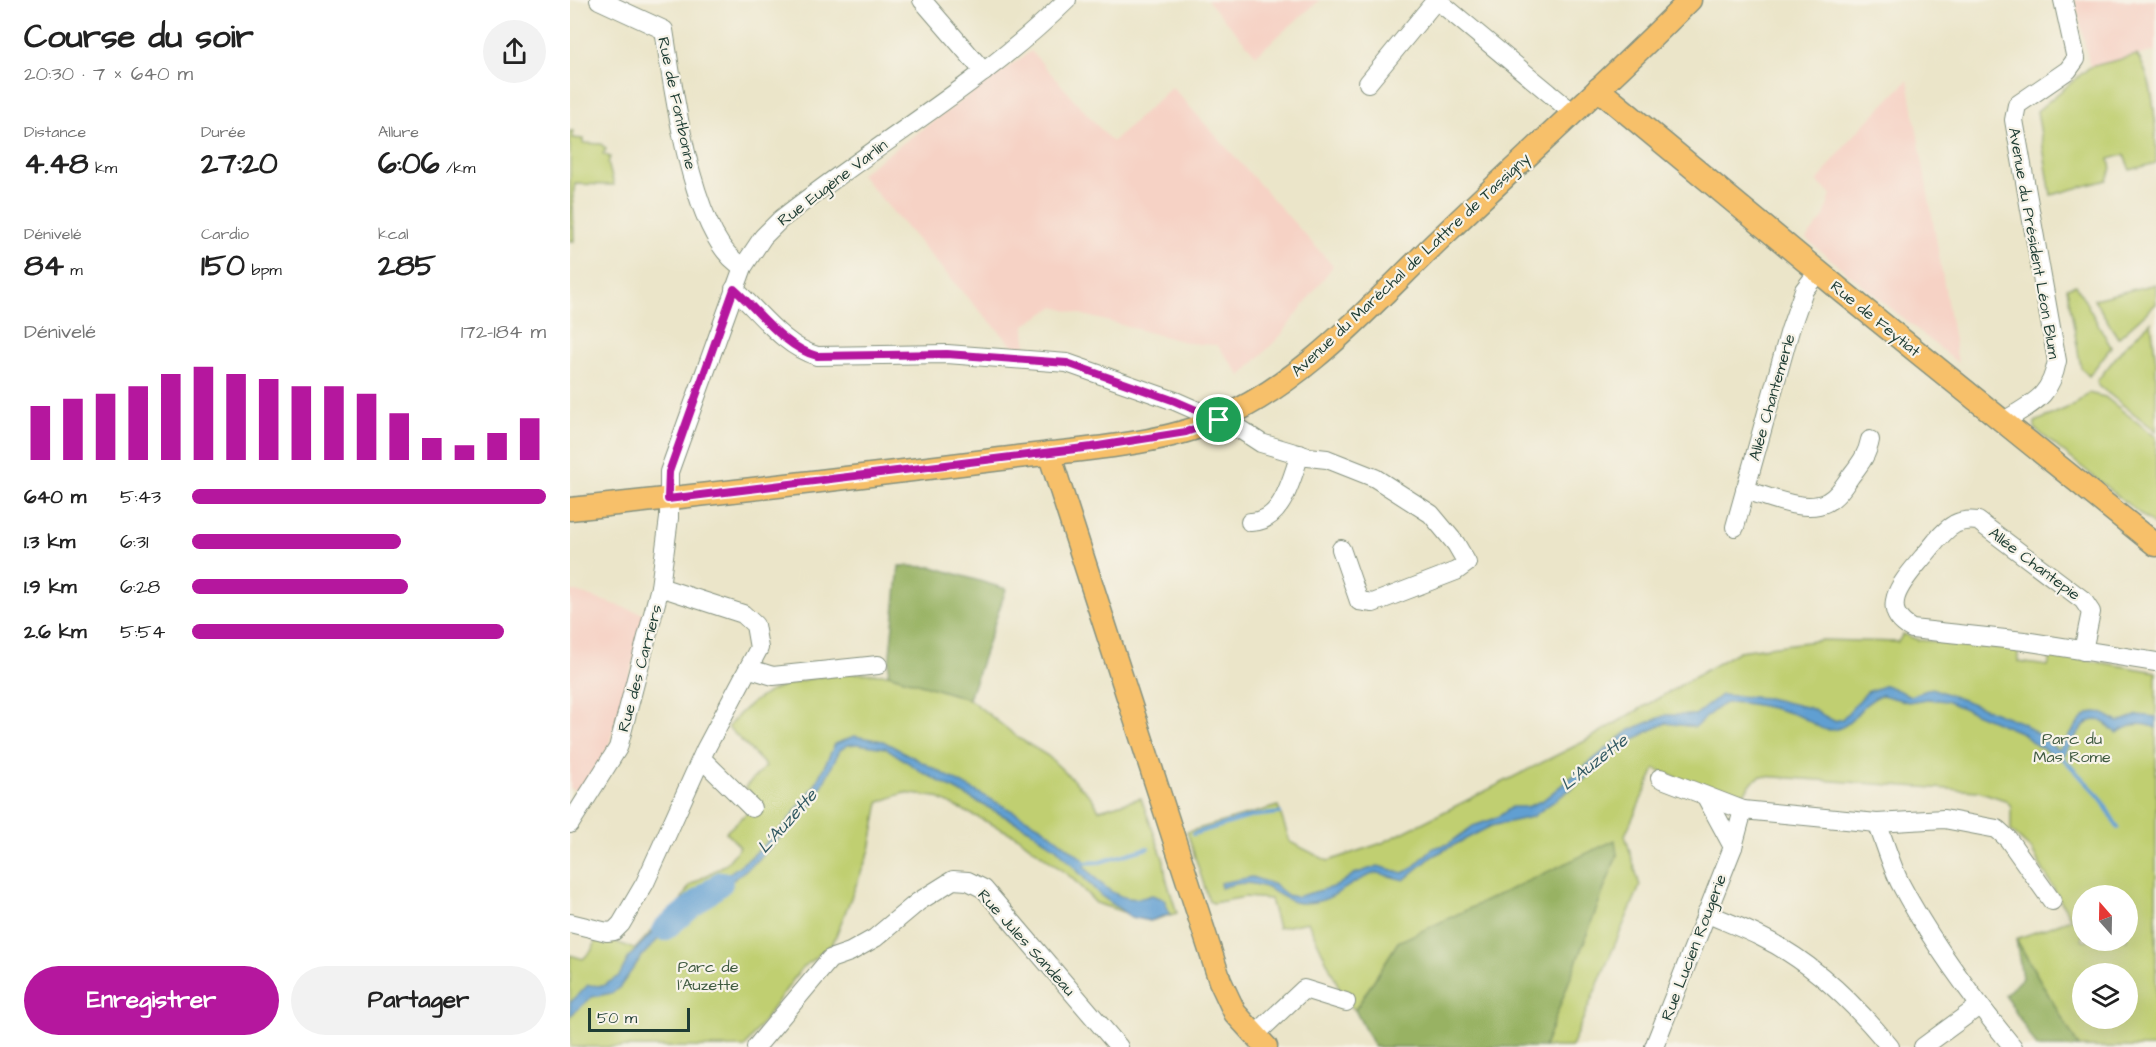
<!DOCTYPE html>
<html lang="fr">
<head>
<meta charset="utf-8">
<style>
	body { margin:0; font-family:"Architects Daughter",sans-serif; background:#f2f2f2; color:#222; height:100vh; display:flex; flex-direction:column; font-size:22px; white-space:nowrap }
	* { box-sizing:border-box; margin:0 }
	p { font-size:20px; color:#767676 }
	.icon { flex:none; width:33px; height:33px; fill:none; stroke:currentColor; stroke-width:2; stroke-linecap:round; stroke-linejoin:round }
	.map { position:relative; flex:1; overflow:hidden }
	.panel { display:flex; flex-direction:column; background:#fff; width:570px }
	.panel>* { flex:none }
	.needle { width:39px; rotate:340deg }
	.buttons { position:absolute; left:1502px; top:885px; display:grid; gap:12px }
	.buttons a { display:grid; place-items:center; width:66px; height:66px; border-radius:50%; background:#fff; box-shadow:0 6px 24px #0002; font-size:30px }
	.scale { position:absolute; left:18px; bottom:15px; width:102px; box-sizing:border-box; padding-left:6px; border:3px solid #1f3d34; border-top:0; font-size:16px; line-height:21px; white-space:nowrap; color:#1f3d34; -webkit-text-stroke:4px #f7f3e8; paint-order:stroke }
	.pin { position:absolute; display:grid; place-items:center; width:51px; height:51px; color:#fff; margin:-26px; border:3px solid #fff; border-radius:50%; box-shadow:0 2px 6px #0007 }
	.round { display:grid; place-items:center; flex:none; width:63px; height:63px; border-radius:32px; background:#f2f2f2 }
	.summary { display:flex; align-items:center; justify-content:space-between; height:102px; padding:0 24px }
	h1 { font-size:33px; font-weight:700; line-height:45px }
	.metrics { display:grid; grid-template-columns:repeat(3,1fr); gap:9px; height:102px; padding:6px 24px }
	.metrics div { display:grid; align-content:center }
	.metrics b { font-size:30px; font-weight:700 }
	.metrics small { font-size:16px; font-weight:400 }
	.metrics p { font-size:16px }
	.chart { height:168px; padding:12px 24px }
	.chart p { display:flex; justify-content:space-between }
	.chart svg { width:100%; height:108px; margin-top:6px; stroke:#b5179e; stroke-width:6 }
	.cta { display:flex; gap:12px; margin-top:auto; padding:12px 24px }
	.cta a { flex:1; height:69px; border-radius:36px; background:#b5179e; color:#fff; font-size:24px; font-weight:700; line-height:69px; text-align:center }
	.cta a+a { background:#f2f2f2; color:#222 }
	ul { padding:0 24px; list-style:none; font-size:20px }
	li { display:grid; grid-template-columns:96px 72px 1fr; align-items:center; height:45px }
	li i { height:15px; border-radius:8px; background:#b5179e }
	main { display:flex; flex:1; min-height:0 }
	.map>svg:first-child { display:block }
	.built { fill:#f6d2c5 }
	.green { fill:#c0cf71; stroke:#708652; stroke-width:1.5; fill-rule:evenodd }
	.forest { fill:#98b263; stroke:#5c784c; stroke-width:1.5 }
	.water { fill:#619fd2; stroke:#406e83; stroke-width:1.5 }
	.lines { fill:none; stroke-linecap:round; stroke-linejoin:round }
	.stream { stroke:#619fd2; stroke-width:4 }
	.river { stroke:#619fd2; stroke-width:24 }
	.minor-casing { stroke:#85917e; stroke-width:20 }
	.major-casing { stroke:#85917e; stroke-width:25 }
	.minor { stroke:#fff; stroke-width:18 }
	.major { stroke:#f7c06b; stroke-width:22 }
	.route-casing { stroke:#fff; stroke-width:12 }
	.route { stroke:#b5179e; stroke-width:8 }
	.labels { text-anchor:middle; stroke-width:4.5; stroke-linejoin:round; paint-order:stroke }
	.street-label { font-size:16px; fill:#1f3d34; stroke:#f7f3e8 }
	.park-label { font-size:16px; fill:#3f5a40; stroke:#f7f3e8 }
	.water-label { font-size:18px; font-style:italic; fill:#335a63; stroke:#f7f3e8 }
</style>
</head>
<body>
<main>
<section class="panel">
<div class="summary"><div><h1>Course du soir</h1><p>20:30 · 7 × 640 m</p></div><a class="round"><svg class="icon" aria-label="share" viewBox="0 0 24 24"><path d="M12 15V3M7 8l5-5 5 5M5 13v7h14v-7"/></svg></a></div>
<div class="metrics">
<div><p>Distance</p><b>4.48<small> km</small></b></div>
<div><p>Durée</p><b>27:20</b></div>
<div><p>Allure</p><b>6:06<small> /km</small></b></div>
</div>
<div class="metrics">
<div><p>Dénivelé</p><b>84<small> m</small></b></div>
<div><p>Cardio</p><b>150<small> bpm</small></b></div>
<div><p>kcal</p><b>285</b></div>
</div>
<div class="chart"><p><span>Dénivelé</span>172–184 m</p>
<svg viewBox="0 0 160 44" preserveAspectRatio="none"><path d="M5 44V22M15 44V19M25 44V17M35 44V14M45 44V9M55 44V6M65 44V9M75 44V11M85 44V14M95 44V14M105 44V17M115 44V25M125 44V35M135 44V38M145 44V33M155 44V27"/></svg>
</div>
<ul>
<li><b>640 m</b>5:43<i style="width:100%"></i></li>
<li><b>1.3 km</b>6:31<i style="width:59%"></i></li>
<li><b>1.9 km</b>6:28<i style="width:61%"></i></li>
<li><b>2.6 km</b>5:54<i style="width:88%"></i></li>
</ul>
<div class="cta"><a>Enregistrer</a><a>Partager</a></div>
</section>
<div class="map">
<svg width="1586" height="1047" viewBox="0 0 1586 1047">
	<rect width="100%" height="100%" fill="#f7f3e8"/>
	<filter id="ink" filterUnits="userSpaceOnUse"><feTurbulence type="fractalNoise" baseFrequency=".0167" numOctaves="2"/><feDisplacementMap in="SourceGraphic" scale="12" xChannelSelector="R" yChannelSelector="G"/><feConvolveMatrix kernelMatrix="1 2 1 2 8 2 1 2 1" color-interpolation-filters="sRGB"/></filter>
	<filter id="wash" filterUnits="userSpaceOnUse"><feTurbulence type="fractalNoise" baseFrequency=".008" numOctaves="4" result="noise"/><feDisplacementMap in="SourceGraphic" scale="24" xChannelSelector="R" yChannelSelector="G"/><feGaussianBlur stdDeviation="1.35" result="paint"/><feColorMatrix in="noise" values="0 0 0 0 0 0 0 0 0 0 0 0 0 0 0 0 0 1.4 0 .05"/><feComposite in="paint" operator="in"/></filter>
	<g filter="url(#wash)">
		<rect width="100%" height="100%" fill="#ebe5c9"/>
		<g class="built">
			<polygon points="637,0 750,0 686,55"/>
			<polygon points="1505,0 1586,0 1586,51 1520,67"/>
			<polygon points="461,51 542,142 602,87 763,266 711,335 671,376 647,345 619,343 484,307 455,325 456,349 445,348 394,294 290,174"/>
			<polygon points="1338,80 1388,363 1236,239 1254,217 1261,194 1247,182 1280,139"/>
			<polygon points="0,590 77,615 39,745 11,793 0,788"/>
		</g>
		<g class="green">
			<path d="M 1567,55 C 1586,83 1586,129 1586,163 L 1560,170 L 1554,155 L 1539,159 L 1541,169 L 1537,180 L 1481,195 L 1467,111 L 1520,67 Z"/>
			<polygon points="0,131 3,131 3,138 13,139 13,143 31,144 36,149 33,154 40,157 38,163 44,185 5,184 3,198 4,241 0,241"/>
			<polygon points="1586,284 1586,304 1548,338 1524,299"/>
			<polygon points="1506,285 1541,347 1519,376 1511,368 1497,288"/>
			<polygon points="1581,322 1586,362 1586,431 1529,386 1527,381 1554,347"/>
			<polygon points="1518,393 1535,397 1586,437 1586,527 1465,429 1465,422 1504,405"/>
			<path d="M 1333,634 L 1348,640 L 1448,649 L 1448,662 L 1478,666 L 1481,654 L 1586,672 L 1586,1047 L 1509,1047 L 1446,939 L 1512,915 L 1512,940 L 1557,940 L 1557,896 L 1512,896 L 1512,913 L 1500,917 L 1461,849 L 1441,831 L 1441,806 L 1435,800 L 1408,791 L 1191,776 L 1183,781 L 1172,796 L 1113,780 L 1085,769 L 1055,835 L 1070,886 L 1001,1047 L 974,1047 L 1047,855 L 828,942 L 785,1010 L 776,1002 L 738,922 L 708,928 L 700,899 L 675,897 L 643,903 L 639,901 L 617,832 L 708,806 L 720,842 L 758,861 L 812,843 L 1015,741 L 1169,651 L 1252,640 L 1328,642 ZM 1512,974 L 1557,974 L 1557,1018 L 1512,1018 Z"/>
			<path d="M 280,673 L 318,674 L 399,699 L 450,739 L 478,756 L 522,798 L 529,810 L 571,798 L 594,861 L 596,878 L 607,913 L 580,921 L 526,903 L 502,878 L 448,837 L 366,797 L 334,793 L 309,802 L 300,850 L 263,943 L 230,970 L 175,1047 L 0,1047 L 0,955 L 13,959 L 23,949 L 27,935 L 65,949 L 88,924 L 104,912 L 120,885 L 156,864 L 170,847 L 156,832 L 189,802 L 175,787 L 196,766 L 158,727 C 192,684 228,679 280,673 Z"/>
		</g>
		<g class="forest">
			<polygon points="329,566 363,567 436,589 399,699 318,674"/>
			<polygon points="1045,840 1047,855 974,1047 804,1047 785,1010 828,942"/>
			<polygon points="1446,939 1509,1047 1467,1047 1435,995 1452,978"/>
		</g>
		<g class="water">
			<path d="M 1316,685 L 1341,696 L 1362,688 L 1453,723 L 1488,750 C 1500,739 1512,706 1531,713 C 1537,715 1543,720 1549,722 L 1568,715 L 1586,717 L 1586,728 C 1571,721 1561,724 1547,733 C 1541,730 1537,723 1531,721 C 1513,714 1500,749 1491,759 L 1464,744 L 1452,733 L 1376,701 L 1357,699 L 1338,702 L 1312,695 C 1286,704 1286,728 1261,730 C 1250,731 1241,721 1231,717 C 1217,711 1167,698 1154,704 C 1143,709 1134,720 1125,727 L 1096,723 L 1077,732 L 1054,745 L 1019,776 L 962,817 L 921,826 L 863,856 L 834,880 L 807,873 C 777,880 767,904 730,903 C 722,903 715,898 708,894 C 689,882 673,880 651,888 L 650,883 L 682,877 L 705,885 L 717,895 L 726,897 L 766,886 L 784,874 L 808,866 L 833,873 L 841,869 L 863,848 L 878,844 L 903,826 L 926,818 L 942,807 L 957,807 L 973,800 L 1060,730 L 1096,715 L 1125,715 L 1151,695 L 1198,698 L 1240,708 L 1264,721 L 1272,719 L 1297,692 Z"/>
			<path d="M 284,736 L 313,741 L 472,827 L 514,860 L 514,866 C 532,887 553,907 582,895 L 594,899 L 600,914 L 580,921 L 561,917 L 530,895 L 487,849 L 460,830 L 352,772 L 316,748 L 287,744 L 278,745 L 270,750 L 244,802 L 187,861 L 130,906 L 123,900 L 181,857 L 214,826 L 245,785 L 265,744 Z"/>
			<polygon points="109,904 123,911 103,924 72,956 50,987 42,993 22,997 0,1016 0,1003 18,985 33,986 49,976 59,957"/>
		</g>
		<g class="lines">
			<g class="stream">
				<polyline points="1489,754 1530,797 1548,828"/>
				<polyline points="623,834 683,816 710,813"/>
				<polyline points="511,863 530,862 578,848"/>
			</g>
			<polyline class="river" points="94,929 151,883"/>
		</g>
	</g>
	<g filter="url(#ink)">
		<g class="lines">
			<defs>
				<g id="minor">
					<path d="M 29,0 L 94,30 C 103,85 121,239 173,267"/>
					<polyline points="352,0 414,72"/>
					<polyline points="867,0 1002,112"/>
					<polyline points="798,83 866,0"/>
					<path d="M 164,289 C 189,311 214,347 247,356 L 377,354 L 497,363 L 605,401 L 671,430 L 691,443 L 738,457 L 757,459 L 805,478 L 861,514 L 886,544 L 897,563 L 886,571 L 803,603 L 789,601 L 771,549"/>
					<path d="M 1434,421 C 1464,402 1480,398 1487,361 L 1444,120 L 1447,105 L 1498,70 L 1506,59 L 1493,0"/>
					<path d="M 1175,490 C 1198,496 1235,514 1257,502 C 1267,497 1274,486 1280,477 C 1289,465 1297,456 1300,440"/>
					<path d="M 680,522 C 712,523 721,480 730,454"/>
					<polyline points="1165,527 1220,330 1234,290 1248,272"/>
					<path d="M 1513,651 L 1521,612 L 1513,600 L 1408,521 C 1400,520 1393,520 1385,524 C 1372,531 1363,546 1353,557 C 1336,578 1305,608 1342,629 L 1454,641 L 1586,662"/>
					<polyline points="180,669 203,676 308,665"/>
					<polyline points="132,759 182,808"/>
					<polyline points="1090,778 1173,810 1307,823 1374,819 1427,829 1438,839 1482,901"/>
					<polyline points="1136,797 1163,847"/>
					<path d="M 1307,823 C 1315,843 1321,865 1330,883 C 1361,942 1401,996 1443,1047"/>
					<path d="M 0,824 L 48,748 L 90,587 L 99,518 L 99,472 L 173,267 L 193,237 L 210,220 C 304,145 411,85 497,0"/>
					<path d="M 1136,913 C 1154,921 1173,928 1191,937 C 1241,961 1285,1004 1320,1047"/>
					<polyline points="0,923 37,932 44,931 51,924 75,883 135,750 189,648 185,625 173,614 90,587"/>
					<polyline points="685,1035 734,989 776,1002"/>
					<polyline points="186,1047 260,959 280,952 305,938 348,902 383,880 398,881 414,889 549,1047"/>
					<polyline points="1084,1047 1163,847 1173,810"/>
					<polyline points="1353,1047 1409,1006"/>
				</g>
				<g id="major">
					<polyline points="1028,89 1273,292 1586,545"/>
					<polyline points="479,453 650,981 665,1013 696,1047"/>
					<path d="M 0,509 C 144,494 287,477 431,459 C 498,450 586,447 647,420 C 738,381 806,299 876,233 C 957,155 1041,80 1120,0"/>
				</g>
			</defs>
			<use href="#minor" class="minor-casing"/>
			<use href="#major" class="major-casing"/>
			<use href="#minor" class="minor"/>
			<use href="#major" class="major"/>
		</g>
	</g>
	<g class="lines" filter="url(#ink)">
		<defs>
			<path id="route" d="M 164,289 C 189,311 214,347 247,356 L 377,354 L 497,363 L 605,401 L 649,420 L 616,432 L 522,447 L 98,499 L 99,472 Z"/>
		</defs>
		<use href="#route" class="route-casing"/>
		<use href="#route" class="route"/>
	</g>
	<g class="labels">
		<g class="street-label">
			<text transform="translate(108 103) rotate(78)" y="6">Rue de Fontbonne</text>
			<text transform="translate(262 182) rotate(-37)" y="6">Rue Eugène Varlin</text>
			<text transform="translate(1465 243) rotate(80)" y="6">Avenue du Président Léon Blum</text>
			<text transform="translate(840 264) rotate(-43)" y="6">Avenue du Maréchal de Lattre de Tassigny</text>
			<text transform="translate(1306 318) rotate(39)" y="6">Rue de Feytiat</text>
			<text transform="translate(1201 397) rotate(-74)" y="6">Allée Chantemerle</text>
			<text transform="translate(1465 563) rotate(37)" y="6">Allée Chantepie</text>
			<text transform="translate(69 668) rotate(-75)" y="6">Rue des Carriers</text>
			<text transform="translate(457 942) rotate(48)" y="6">Rue Jules Sandeau</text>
			<text transform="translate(1123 947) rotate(-69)" y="6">Rue Lucien Rougerie</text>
		</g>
		<g class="park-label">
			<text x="1502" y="744">Parc du<tspan x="1502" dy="18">Mas Rome</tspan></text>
			<text x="138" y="972">Parc de<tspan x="138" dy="18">l'Auzette</tspan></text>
		</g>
		<g class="water-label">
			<text transform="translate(1024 762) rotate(-38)" y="6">L'Auzette</text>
			<text transform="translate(217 821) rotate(-48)" y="6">L'Auzette</text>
		</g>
	</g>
</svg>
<div class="buttons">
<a><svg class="needle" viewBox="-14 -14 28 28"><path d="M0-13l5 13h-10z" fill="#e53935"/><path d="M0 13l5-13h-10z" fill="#767676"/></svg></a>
<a><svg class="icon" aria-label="layers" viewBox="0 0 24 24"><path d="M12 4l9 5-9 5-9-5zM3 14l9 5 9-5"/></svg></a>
</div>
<div class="scale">50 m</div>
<div class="pin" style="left:649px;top:420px;background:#1e9e55"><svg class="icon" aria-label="arrive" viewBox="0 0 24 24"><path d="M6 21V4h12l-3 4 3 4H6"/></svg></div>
</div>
</main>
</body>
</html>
